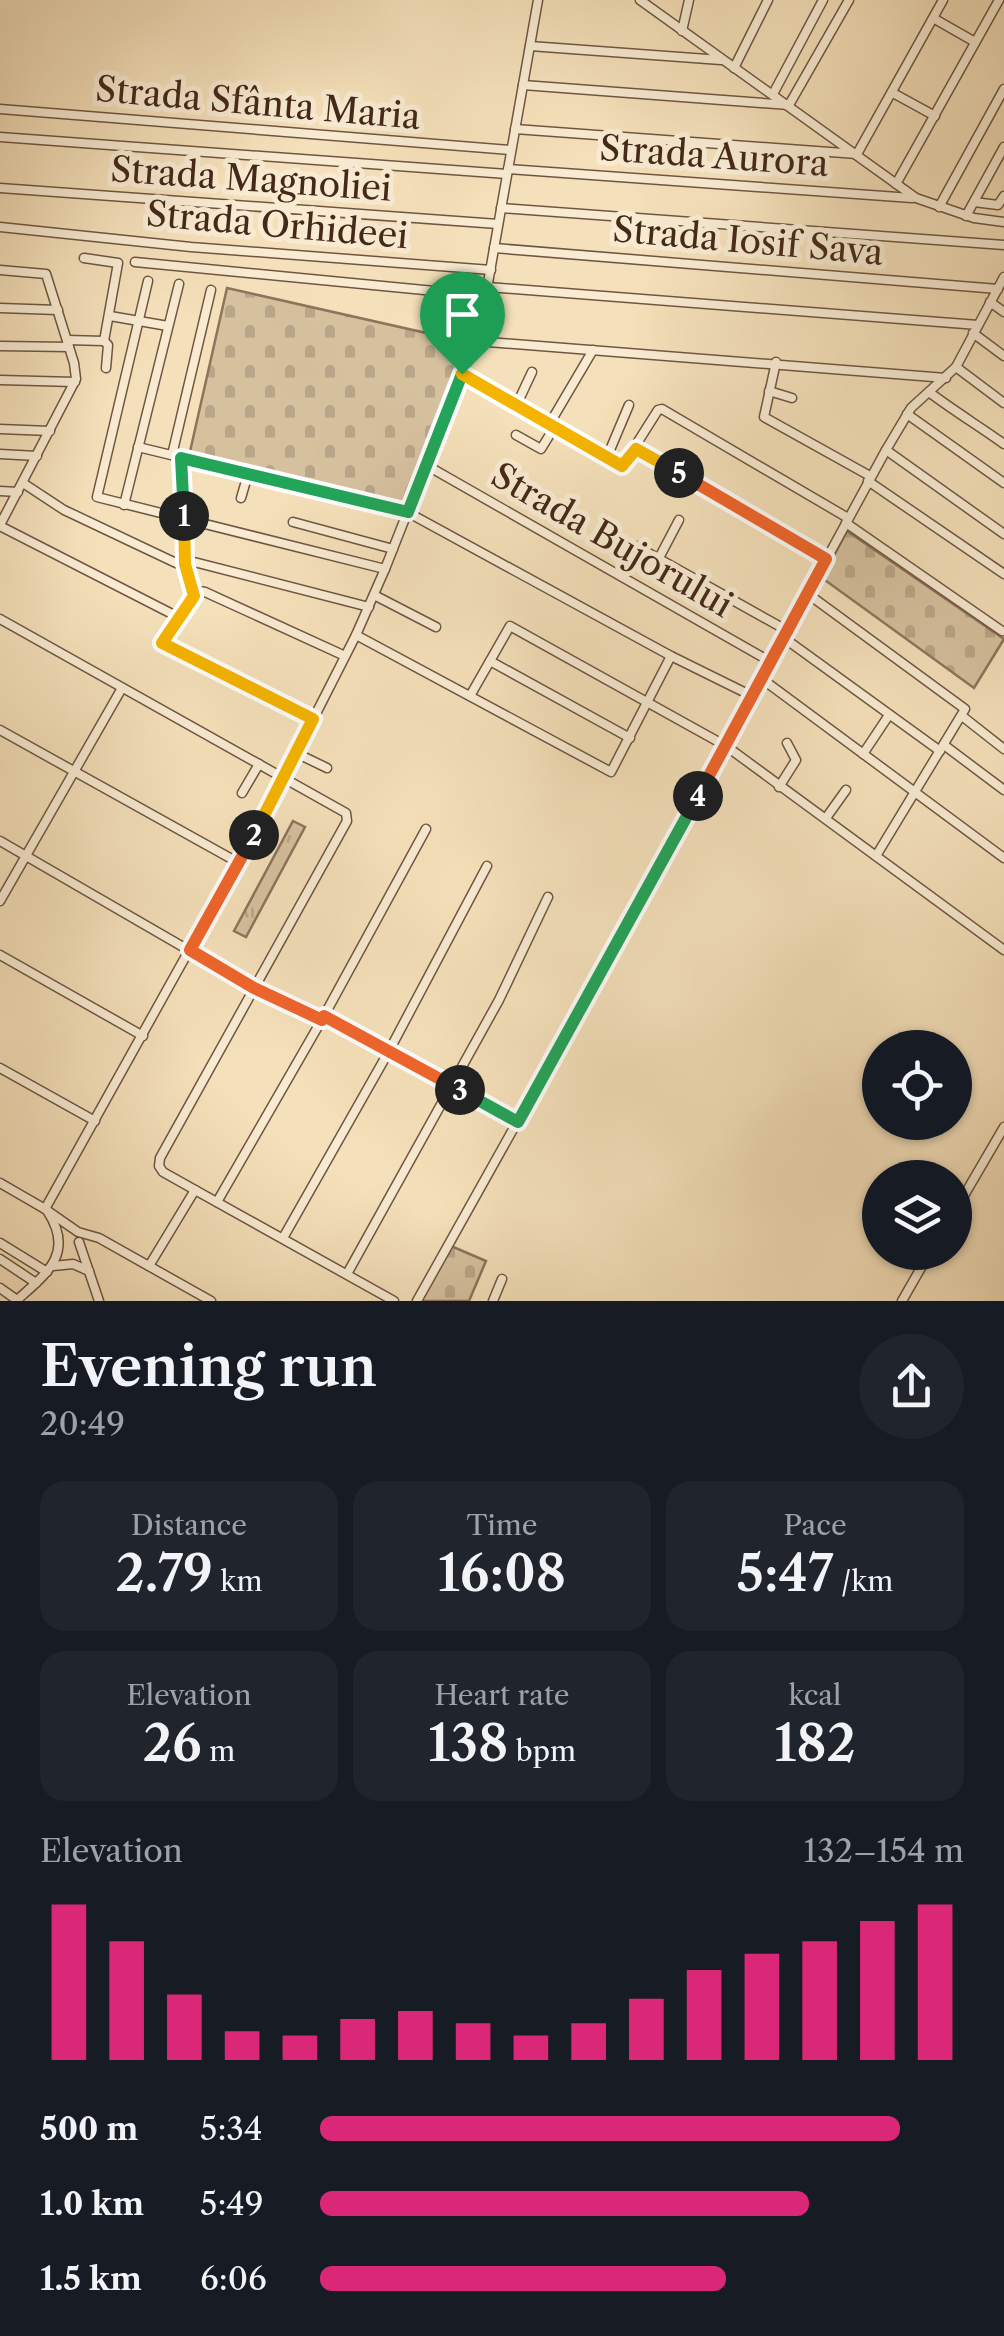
<!DOCTYPE html>
<html lang="en">
<head>
<meta charset="utf-8">
<style>
	body { margin:0; font-family:"Libre Caslon Text",serif; background:#20242c; color:#f1f3f6; height:100vh; display:flex; flex-direction:column; font-size:38px; white-space:nowrap }
	* { box-sizing:border-box; margin:0 }
	p { font-size:32px; color:#9ea1a6 }
	.icon { flex:none; width:55px; height:55px; fill:none; stroke:currentColor; stroke-width:2; stroke-linecap:round; stroke-linejoin:round }
	.map { position:relative; height:1301px; overflow:hidden }
	.details { display:flex; flex-direction:column; background:#171b24; flex:1 }
	.details>* { flex:none }
	.tools { position:absolute; left:862px; top:1030px; display:grid; gap:20px }
	.tools a { display:grid; place-items:center; width:110px; height:110px; border-radius:50%; background:#171b24; box-shadow:0 2px 8px #0004; font-size:50px }
	.pin { position:absolute; display:grid; place-items:center; width:85px; height:85px; color:#fff; margin:-102px -42px; border-radius:50% 50% 50% 0; rotate:-45deg; box-shadow:0 0 10px #0007 }
	.pin .icon { rotate:45deg }
	.km { position:absolute; width:50px; height:50px; margin:-25px; border-radius:50%; background:#222; color:#fff; font-size:28px; line-height:50px; text-align:center }
	.round { display:grid; place-items:center; flex:none; width:105px; height:105px; border-radius:52px; background:#20242c }
	.overview { display:flex; align-items:center; justify-content:space-between; height:170px; padding:0 40px }
	h1 { font-size:55px; font-weight:600; line-height:75px }
	.figures { display:grid; grid-template-columns:repeat(3,1fr); gap:15px; height:170px; padding:10px 40px }
	.figures div { display:grid; align-content:center; border-radius:25px; background:#20242c; text-align:center }
	.figures b { font-size:50px; font-weight:600 }
	.figures small { font-size:28px; font-weight:400 }
	.figures p { font-size:28px }
	.chart { height:280px; padding:20px 40px }
	.chart p { display:flex; justify-content:space-between }
	.chart svg { width:100%; height:180px; margin-top:10px; stroke:#db2777; stroke-width:6 }
	ul { padding:0 40px; list-style:none; font-size:32px }
	li { display:grid; grid-template-columns:160px 120px 1fr; align-items:center; height:75px }
	li i { height:25px; border-radius:12px; background:#db2777 }
	.map>svg:first-child { display:block }
	.cemetery { fill:url(#cemetery-stones); stroke:#8d745c; stroke-width:2.5 }
	.park { fill:url(#park-tufts); stroke:#8d745c; stroke-width:2.5 }
	.lines { fill:none; stroke-linecap:round; stroke-linejoin:round }
	.minor-casing { stroke:#705641; stroke-width:11 }
	.minor { stroke:#f8ebd2; stroke-width:8 }
	.split-1-casing { stroke:#fff; stroke-width:20 }
	.split-2-casing { stroke:#fff; stroke-width:20 }
	.split-3-casing { stroke:#fff; stroke-width:20 }
	.split-4-casing { stroke:#fff; stroke-width:20 }
	.split-5-casing { stroke:#fff; stroke-width:20 }
	.split-6-casing { stroke:#fff; stroke-width:20 }
	.split-1 { stroke:#22a559; stroke-width:12 }
	.split-2 { stroke:#f5b400; stroke-width:12 }
	.split-3 { stroke:#f0652b; stroke-width:12 }
	.split-4 { stroke:#22a559; stroke-width:12 }
	.split-5 { stroke:#f0652b; stroke-width:12 }
	.split-6 { stroke:#f5b400; stroke-width:12 }
	.labels { text-anchor:middle; stroke-width:10; stroke-linejoin:round; paint-order:stroke }
	.street-label { font-size:35px; fill:#442819; stroke:#f8ebd2 }
</style>
</head>
<body>
<div class="map">
<svg width="1004" height="1301" viewBox="0 0 1004 1301">
	<defs>
		<pattern id="cemetery-stones" width="16" height="16" patternUnits="userSpaceOnUse" patternTransform="scale(2.5)"><rect width="16" height="16" fill="#d6c19f"/><path d="M2 7V4a2 2 0 0 1 4 0v3zM10 15v-3a2 2 0 0 1 4 0v3z" fill="#b9a688"/></pattern>
		<pattern id="park-tufts" width="24" height="20" patternUnits="userSpaceOnUse" patternTransform="scale(2.5)"><rect width="24" height="20" fill="#d6c19f"/><path d="M3 7l-1-3M5 7V3M7 7l1-3M15 17l-1-3M17 17v-4M19 17l1-3" fill="none" stroke="#b9a688"/></pattern>
	</defs>
	<rect width="100%" height="100%" fill="#f4e0ba"/>
	<filter id="stains"><feTurbulence type="fractalNoise" baseFrequency=".002" numOctaves="4"/><feColorMatrix values="0 0 0 0 .2 0 0 0 0 .09 0 0 0 0 .02 0 0 0 .5 -.17"/></filter>
	<radialGradient id="worn" r=".72"><stop offset=".6" stop-color="#630" stop-opacity="0"/><stop offset="1" stop-color="#630" stop-opacity=".3"/></radialGradient>
	<g class="cemetery">
		<polygon points="227,288 466,342 401,505 189,456"/>
		<polygon points="847,531 1004,639 974,688 822,578"/>
		<polygon points="451,1246 486,1261 469,1301 419,1301"/>
	</g>
	<polygon class="park" points="293,821 305,827 246,937 234,931"/>
	<g class="lines">
		<defs>
			<g id="minor">
				<polyline points="640,0 916,198 974,218 1004,222"/>
				<polyline points="933,18 975,42"/>
				<polyline points="682,31 689,0"/>
				<polyline points="530,46 721,60"/>
				<polyline points="734,68 768,0"/>
				<polyline points="523,85 789,105 849,0"/>
				<polyline points="893,93 935,116"/>
				<polyline points="773,94 823,0"/>
				<polyline points="0,109 511,150"/>
				<polyline points="515,129 857,154 943,0"/>
				<polyline points="0,137 507,174"/>
				<polyline points="508,169 912,198"/>
				<polyline points="896,184 999,0"/>
				<polyline points="0,188 498,224"/>
				<polyline points="974,202 998,205 1004,196"/>
				<polyline points="939,207 1004,89"/>
				<polyline points="501,208 1004,245"/>
				<polyline points="966,216 1004,147"/>
				<polyline points="0,227 191,247 491,270"/>
				<polyline points="494,248 998,289"/>
				<polyline points="135,262 486,296"/>
				<polyline points="0,270 46,274 74,363 76,379 0,525"/>
				<polyline points="148,281 97,497 385,569"/>
				<polyline points="488,287 978,325"/>
				<polyline points="990,302 1004,312"/>
				<polyline points="0,308 58,310"/>
				<polyline points="110,316 168,326"/>
				<polyline points="973,333 1004,356"/>
				<polyline points="67,340 104,341 118,263 84,258"/>
				<polyline points="104,341 108,345 106,368"/>
				<polyline points="476,341 946,378"/>
				<polyline points="0,346 69,347"/>
				<polyline points="776,362 764,417 870,476"/>
				<polyline points="956,367 1004,403"/>
				<polyline points="462,374 622,467 658,410 662,409 848,518"/>
				<polyline points="0,380 75,382"/>
				<polyline points="769,391 792,398"/>
				<path d="M 929,392 C 954,411 979,426 1004,444"/>
				<polyline points="517,404 532,372"/>
				<polyline points="907,414 1004,483"/>
				<polyline points="550,423 593,350"/>
				<polyline points="0,429 50,431"/>
				<polyline points="516,435 541,449 555,426"/>
				<polyline points="138,447 407,512 671,656 752,696"/>
				<polyline points="636,449 826,559"/>
				<polyline points="886,450 1004,534"/>
				<polyline points="0,454 37,456"/>
				<polyline points="172,455 211,290"/>
				<polyline points="181,457 185,564 193,595 162,643 313,719"/>
				<polyline points="607,457 629,405"/>
				<polyline points="426,465 771,662"/>
				<polyline points="868,481 1004,574"/>
				<polyline points="23,483 64,510 176,563 194,562 369,607"/>
				<polyline points="0,491 18,492"/>
				<polyline points="241,498 248,474"/>
				<polyline points="124,505 179,284"/>
				<polyline points="293,522 393,549"/>
				<polyline points="846,523 1002,631"/>
				<polyline points="0,526 180,618"/>
				<polyline points="659,558 679,520"/>
				<polyline points="619,574 636,546 788,631"/>
				<polyline points="193,590 205,592 345,656"/>
				<polyline points="808,594 965,709 876,856"/>
				<polyline points="374,595 436,627"/>
				<polyline points="0,619 346,813 347,821 160,1158 159,1166 163,1172 195,1190 394,1301"/>
				<polyline points="356,635 611,772 671,656"/>
				<polyline points="784,638 940,751"/>
				<polyline points="490,661 630,738"/>
				<polyline points="762,679 1004,858"/>
				<polyline points="470,696 510,626 726,746 1004,950"/>
				<polyline points="962,716 1004,749"/>
				<polyline points="0,730 239,863"/>
				<polyline points="944,745 1004,790"/>
				<polyline points="296,753 327,768"/>
				<polyline points="863,754 889,715"/>
				<polyline points="779,787 796,760 787,743"/>
				<polyline points="242,793 259,764"/>
				<polyline points="826,818 846,790"/>
				<polyline points="0,841 254,988 322,1021"/>
				<polyline points="0,901 122,688"/>
				<polyline points="0,955 143,1036"/>
				<polyline points="324,1016 518,1121"/>
				<polyline points="0,1068 95,1121"/>
				<polyline points="0,1183 45,1209 78,1232 99,1238 211,1301"/>
				<polyline points="217,1202 324,1016 426,829"/>
				<polyline points="45,1209 266,812 356,635 385,569 480,328 538,0"/>
				<polyline points="955,1211 1004,1127"/>
				<polyline points="283,1238 389,1051 487,866"/>
				<polyline points="79,1242 99,1301"/>
				<polyline points="0,1243 47,1272"/>
				<polyline points="0,1259 36,1283"/>
				<polyline points="53,1266 73,1264 89,1271"/>
				<polyline points="149,1266 195,1190"/>
				<polyline points="347,1274 499,1000 548,897"/>
				<polyline points="0,1288 17,1300"/>
				<path d="M 16,1301 C 46,1274 75,1254 48,1212"/>
				<polyline points="417,1301 625,929 886,450 911,408 956,367 1004,277"/>
				<polyline points="493,1301 502,1279"/>
				<polyline points="902,1301 930,1252"/>
			</g>
		</defs>
		<use href="#minor" class="minor-casing"/>
		<use href="#minor" class="minor"/>
	</g>
	<g class="lines">
		<defs>
			<polyline id="split-1" points="184,516 181,458 408,512 462,374"/>
			<polyline id="split-2" points="184,516 185,564 194,596 162,643 313,719 254,835"/>
			<polyline id="split-3" points="254,835 190,950 254,988 322,1020 324,1016 460,1090"/>
			<polyline id="split-4" points="460,1090 518,1122 698,796"/>
			<polyline id="split-5" points="679,473 826,559 698,796"/>
			<polyline id="split-6" points="462,374 622,466 636,449 679,473"/>
		</defs>
		<use href="#split-1" class="split-1-casing"/>
		<use href="#split-2" class="split-2-casing"/>
		<use href="#split-3" class="split-3-casing"/>
		<use href="#split-4" class="split-4-casing"/>
		<use href="#split-5" class="split-5-casing"/>
		<use href="#split-6" class="split-6-casing"/>
		<use href="#split-1" class="split-1"/>
		<use href="#split-2" class="split-2"/>
		<use href="#split-3" class="split-3"/>
		<use href="#split-4" class="split-4"/>
		<use href="#split-5" class="split-5"/>
		<use href="#split-6" class="split-6"/>
	</g>
	<g class="labels">
		<g class="street-label">
			<text transform="translate(258 103) rotate(5)" y="12">Strada Sfânta Maria</text>
			<text transform="translate(714 156) rotate(4)" y="12">Strada Aurora</text>
			<text transform="translate(251 179) rotate(4)" y="12">Strada Magnoliei</text>
			<text transform="translate(277 225) rotate(5)" y="12">Strada Orhideei</text>
			<text transform="translate(748 241) rotate(5)" y="12">Strada Iosif Sava</text>
			<text transform="translate(612 540) rotate(30)" y="12">Strada Bujorului</text>
		</g>
	</g>
	<rect width="100%" height="100%" filter="url(#stains)"/>
	<rect width="100%" height="100%" fill="url(#worn)"/>
</svg>
<div class="tools">
<a><svg class="icon" aria-label="locate" viewBox="0 0 24 24"><circle cx="12" cy="12" r="6"/><path d="M12 2v4M12 18v4M2 12h4M18 12h4"/></svg></a>
<a><svg class="icon" aria-label="layers" viewBox="0 0 24 24"><path d="M12 4l9 5-9 5-9-5zM3 14l9 5 9-5"/></svg></a>
</div>
<div class="pin" style="left:462px;top:374px;background:#1e9e55"><svg class="icon" aria-label="arrive" viewBox="0 0 24 24"><path d="M6 21V4h12l-3 4 3 4H6"/></svg></div>
<b class="km" style="left:184px;top:516px">1</b>
<b class="km" style="left:254px;top:835px">2</b>
<b class="km" style="left:460px;top:1090px">3</b>
<b class="km" style="left:698px;top:796px">4</b>
<b class="km" style="left:679px;top:473px">5</b>
</div>
<section class="details">
<div class="overview"><div><h1>Evening run</h1><p>20:49</p></div><a class="round"><svg class="icon" aria-label="share" viewBox="0 0 24 24"><path d="M12 15V3M7 8l5-5 5 5M5 13v7h14v-7"/></svg></a></div>
<div class="figures">
<div><p>Distance</p><b>2.79<small> km</small></b></div>
<div><p>Time</p><b>16:08</b></div>
<div><p>Pace</p><b>5:47<small> /km</small></b></div>
</div>
<div class="figures">
<div><p>Elevation</p><b>26<small> m</small></b></div>
<div><p>Heart rate</p><b>138<small> bpm</small></b></div>
<div><p>kcal</p><b>182</b></div>
</div>
<div class="chart"><p><span>Elevation</span>132–154 m</p>
<svg viewBox="0 0 160 44" preserveAspectRatio="none"><path d="M5 44V6M15 44V15M25 44V28M35 44V37M45 44V38M55 44V34M65 44V32M75 44V35M85 44V38M95 44V35M105 44V29M115 44V22M125 44V18M135 44V15M145 44V10M155 44V6"/></svg>
</div>
<ul>
<li><b>500 m</b>5:34<i style="width:90%"></i></li>
<li><b>1.0 km</b>5:49<i style="width:76%"></i></li>
<li><b>1.5 km</b>6:06<i style="width:63%"></i></li>
</ul>
</section>
</body>
</html>
